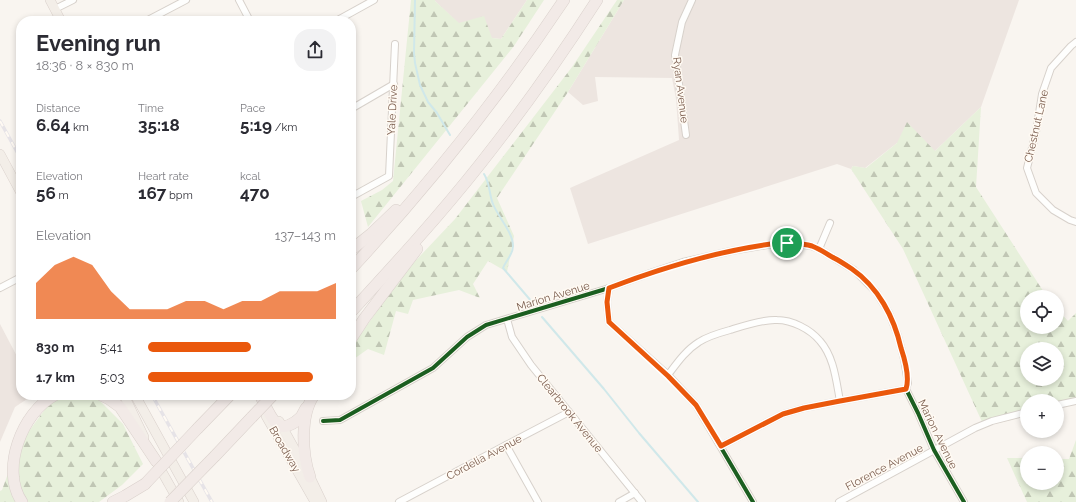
<!DOCTYPE html>
<html lang="en">
<head>
<meta charset="utf-8">
<style>
	body { margin:0; font-family:Raleway,sans-serif; background:#f2f2f3; color:#2b2b33; height:100vh; display:flex; flex-direction:column; font-size:15px; white-space:nowrap }
	* { box-sizing:border-box; margin:0 }
	p { font-size:13px; color:#7c7c81 }
	.icon { flex:none; width:22px; height:22px; fill:none; stroke:currentColor; stroke-width:2; stroke-linecap:round; stroke-linejoin:round }
	.map { position:relative; flex:1; overflow:hidden }
	.sheet { position:absolute; left:16px; top:16px; width:340px; height:384px; display:flex; flex-direction:column; background:#fff; border-radius:16px; box-shadow:0 2px 6px #0003 }
	.sheet>* { flex:none }
	.buttons { position:absolute; left:1020px; top:290px; display:grid; gap:8px }
	.buttons a { display:grid; place-items:center; width:44px; height:44px; border-radius:50%; background:#fff; box-shadow:0 2px 6px #0003; font-size:20px }
	.pin { position:absolute; display:grid; place-items:center; width:34px; height:34px; color:#fff; margin:-17px; border:2px solid #fff; border-radius:50%; box-shadow:0 1px 4px #0007 }
	.round { display:grid; place-items:center; flex:none; width:42px; height:42px; border-radius:16px; background:#f2f2f3 }
	.overview { display:flex; align-items:center; justify-content:space-between; height:68px; padding:0 20px }
	h1 { font-size:22px; font-weight:700; line-height:30px }
	.stats { display:grid; grid-template-columns:repeat(3,1fr); gap:6px; height:68px; padding:4px 20px }
	.stats div { display:grid; align-content:center }
	.stats b { font-size:17px; font-weight:700 }
	.stats small { font-size:11px; font-weight:400 }
	.stats p { font-size:11px }
	.chart { height:112px; padding:8px 20px }
	.chart p { display:flex; justify-content:space-between }
	.chart svg { width:100%; height:72px; margin-top:4px; fill:#ea580c; opacity:.7 }
	ul { padding:0 20px; list-style:none; font-size:13px }
	li { display:grid; grid-template-columns:64px 48px 1fr; align-items:center; height:30px }
	li i { height:10px; border-radius:5px; background:#ea580c }
	.map>svg:first-child { display:block }
	.industrial { fill:#ede5e0 }
	.forest { fill:url(#forest-firs); fill-rule:evenodd }
	.lines { fill:none; stroke-linecap:round; stroke-linejoin:round }
	.stream { stroke:#d0e8ea; stroke-width:2 }
	.minor-casing { stroke:#d7d1cb; stroke-width:8 }
	.primary-casing { stroke:#dad1cc; stroke-width:10 }
	.motorway-casing { stroke:#dad1cc; stroke-width:12 }
	.minor { stroke:#fefefd; stroke-width:6 }
	.primary { stroke:#f3eee8; stroke-width:9 }
	.motorway { stroke:#f2eae7; stroke-width:11 }
	.rail-casing { stroke:#e6e3e7; stroke-width:3.5 }
	.rail { stroke:#fffaf3; stroke-width:2; stroke-dasharray:6; stroke-linecap:butt }
	.motorway-bridge-casing { stroke:#dad1cc; stroke-width:12; stroke-linecap:butt }
	.motorway-bridge { stroke:#f2eae7; stroke-width:11 }
	.cycleway-casing { stroke:#fffaf3; stroke-width:6 }
	.cycleway { stroke:#1b5e20; stroke-width:4 }
	.route-casing { stroke:#fff; stroke-width:8 }
	.route { stroke:#ea580c; stroke-width:5 }
	.labels { text-anchor:middle; stroke-width:3; stroke-linejoin:round; paint-order:stroke }
	.street-label { font-size:11px; fill:#7a5c4d; stroke:#fffaf3 }
</style>
</head>
<body>
<div class="map">
<svg width="1076" height="502" viewBox="0 0 1076 502">
	<defs>
		<pattern id="forest-firs" width="22" height="20" patternUnits="userSpaceOnUse"><rect width="22" height="20" fill="#e7f0db"/><path d="M5 1l3.5 6h-7zM16 11l3.5 6h-7z" fill="#c0c6b4"/></pattern>
	</defs>
	<rect width="100%" height="100%" fill="#f9f5f0"/>
	<g class="industrial">
		<polygon points="435,0 527,0 501,39 492,38 459,24 435,1"/>
		<polygon points="624,0 1019,0 981,107 935,151 897,143 865,168 853,166 851,169 837,164 588,244 570,188 679,140 676,99 672,78 595,77 598,101 583,105 568,92"/>
		<polygon points="0,324 21,364 21,395 33,395 15,407 0,442"/>
	</g>
	<g class="forest">
		<polygon points="411,0 435,0 435,1 459,23 484,16 492,38 501,39 527,0 544,0 514,46 368,227 361,201 382,190 393,181"/>
		<polygon points="617,0 624,0 568,92 497,198 514,236 507,272 488,261 473,284 480,298 459,290 413,300 408,314 396,311 384,355 368,349 351,361 351,348 404,273 455,219 572,67"/>
		<path d="M 981,107 L 976,187 L 1047,297 L 1027,297 L 1027,327 L 1057,327 L 1057,309 L 1068,321 L 1076,313 L 1076,399 L 1057,404 L 1057,401 L 1027,401 L 1027,412 L 983,424 L 903,249 L 851,169 L 853,166 L 866,168 L 897,143 L 907,122 L 935,151 ZM 1027,349 L 1057,349 L 1057,379 L 1027,379 Z"/>
		<polygon points="94,395 123,424 143,464 122,485 99,502 0,502 0,491 2,490 18,446 54,397"/>
		<polygon points="1076,440 1076,502 1027,502 1007,458 1027,458 1027,483 1057,483 1057,459 1069,459"/>
	</g>
	<g class="lines">
		<g class="stream">
			<polyline points="415,0 414,53 415,63 420,85 428,102 437,113 450,135"/>
			<path d="M 484,174 C 490,183 489,194 493,204 C 498,217 513,232 513,246 C 513,255 506,260 503,268 L 532,302"/>
			<polyline points="542,317 604,389 639,433 698,502"/>
		</g>
		<defs>
			<g id="minor">
				<polyline points="239,0 250,21"/>
				<polyline points="55,9 73,0"/>
				<polyline points="146,21 186,0"/>
				<polyline points="336,21 374,0"/>
				<polyline points="1076,42 1071,46 1051,68 1042,94 1036,132 1027,168 1036,193 1053,210 1070,220 1076,222"/>
				<polyline points="351,109 394,84"/>
				<polyline points="686,135 675,55 682,22 692,0"/>
				<polyline points="351,197 389,176 395,44"/>
				<polyline points="819,249 830,223"/>
				<polyline points="0,288 21,277"/>
				<polyline points="609,288 607,302 609,322 668,375 696,405 753,502"/>
				<polyline points="507,319 512,337 531,365 642,502"/>
				<path d="M 668,375 C 677,363 686,350 699,342 C 708,336 719,333 730,330 C 743,326 764,319 777,320 C 792,320 810,329 820,341 C 834,357 836,380 840,401"/>
				<polyline points="1057,405 1076,401"/>
				<polyline points="323,421 340,420 433,368 467,337 486,325 609,288 653,272 683,262 731,251 779,243 803,245 811,246 819,249 854,270 876,292 889,313 898,336 904,359 908,383 906,389 918,413 934,450 964,502"/>
				<polyline points="506,445 538,502"/>
				<polyline points="721,446 783,414 804,408 840,401 906,389"/>
				<polyline points="399,502 506,445 569,412"/>
				<polyline points="619,502 635,493"/>
				<polyline points="839,502 975,428 992,421 1027,412"/>
			</g>
			<g id="primary">
				<polyline points="50,0 61,21"/>
				<polyline points="0,154 21,193"/>
				<polyline points="124,395 144,437"/>
				<polyline points="135,395 194,502"/>
				<polyline points="266,416 315,502"/>
				<polyline points="279,421 310,477 322,502"/>
				<polyline points="157,463 179,502"/>
			</g>
			<g id="motorway">
				<polyline points="351,250 371,234 396,210"/>
				<path d="M 351,269 C 429,185 500,96 564,0"/>
				<path d="M 351,312 C 396,263 440,215 481,163 C 522,111 561,56 597,0"/>
				<polyline points="351,339 364,319 417,249"/>
				<polyline points="101,395 109,399 120,407 156,461"/>
				<path d="M 260,395 C 265,404 269,416 276,423 C 283,431 295,423 301,417 C 303,414 304,411 306,408"/>
				<polyline points="198,428 230,395"/>
				<polyline points="215,456 252,417"/>
				<path d="M 310,477 C 302,455 300,415 314,395"/>
				<path d="M 22,502 C 0,470 22,412 55,395"/>
				<polyline points="113,502 125,496 145,484"/>
			</g>
		</defs>
		<use href="#minor" class="minor-casing"/>
		<use href="#primary" class="primary-casing"/>
		<use href="#motorway" class="motorway-casing"/>
		<use href="#minor" class="minor"/>
		<use href="#primary" class="primary"/>
		<use href="#motorway" class="motorway"/>
		<defs>
			<g id="rail">
				<polyline points="0,121 21,159"/>
				<polyline points="152,395 212,502"/>
			</g>
		</defs>
		<use href="#rail" class="rail-casing"/>
		<use href="#rail" class="rail"/>
		<defs>
			<g id="motorway-bridge">
				<polyline points="252,417 273,395"/>
				<polyline points="145,484 198,428"/>
				<polyline points="170,502 215,456"/>
			</g>
		</defs>
		<use href="#motorway-bridge" class="motorway-bridge-casing"/>
		<use href="#motorway-bridge" class="motorway-bridge"/>
		<defs>
			<g id="cycleway">
				<polyline points="609,288 607,302 609,322 668,375 696,405 753,502"/>
				<polyline points="323,421 340,420 433,368 467,337 486,325 609,288 653,272 683,262 731,251 779,243 803,245 811,246 819,249 854,270 876,292 889,313 898,336 904,359 908,383 906,389 918,413 934,450 964,502"/>
			</g>
		</defs>
		<use href="#cycleway" class="cycleway-casing"/>
		<use href="#cycleway" class="cycleway"/>
	</g>
	<g class="lines">
		<defs>
			<path id="route" d="M 779,243 C 789,244 802,243 812,246 C 820,249 827,254 834,258 C 840,261 846,265 852,269 C 878,287 894,317 901,348 C 905,360 910,377 906,389 L 840,401 L 804,408 L 783,414 L 721,446 L 696,405 L 668,376 L 609,322 L 607,302 L 609,288 C 664,267 720,250 779,243 Z"/>
		</defs>
		<use href="#route" class="route-casing"/>
		<use href="#route" class="route"/>
	</g>
	<g class="labels">
		<g class="street-label">
			<text transform="translate(681 90) rotate(83)" y="4">Ryan Avenue</text>
			<text transform="translate(392 110) rotate(-87)" y="4">Yale Drive</text>
			<text transform="translate(1036 126) rotate(-77)" y="4">Chestnut Lane</text>
			<text transform="translate(553 296) rotate(-17)" y="4">Marion Avenue</text>
			<text transform="translate(570 413) rotate(51)" y="4">Clearbrook Avenue</text>
			<text transform="translate(938 434) rotate(64)" y="4">Marion Avenue</text>
			<text transform="translate(285 449) rotate(60)" y="4">Broadway</text>
			<text transform="translate(484 457) rotate(-28)" y="4">Cordelia Avenue</text>
			<text transform="translate(884 467) rotate(-28)" y="4">Florence Avenue</text>
		</g>
	</g>
</svg>
<div class="buttons">
<a><svg class="icon" aria-label="locate" viewBox="0 0 24 24"><circle cx="12" cy="12" r="6"/><path d="M12 2v4M12 18v4M2 12h4M18 12h4"/></svg></a>
<a><svg class="icon" aria-label="layers" viewBox="0 0 24 24"><path d="M12 4l9 5-9 5-9-5zM3 14l9 5 9-5"/></svg></a>
<a>+</a>
<a>−</a>
</div>
<div class="pin" style="left:787px;top:243px;background:#1e9e55"><svg class="icon" aria-label="arrive" viewBox="0 0 24 24"><path d="M6 21V4h12l-3 4 3 4H6"/></svg></div>
<section class="sheet">
<div class="overview"><div><h1>Evening run</h1><p>18:36 · 8 × 830 m</p></div><a class="round"><svg class="icon" aria-label="share" viewBox="0 0 24 24"><path d="M12 15V3M7 8l5-5 5 5M5 13v7h14v-7"/></svg></a></div>
<div class="stats">
<div><p>Distance</p><b>6.64<small> km</small></b></div>
<div><p>Time</p><b>35:18</b></div>
<div><p>Pace</p><b>5:19<small> /km</small></b></div>
</div>
<div class="stats">
<div><p>Elevation</p><b>56<small> m</small></b></div>
<div><p>Heart rate</p><b>167<small> bpm</small></b></div>
<div><p>kcal</p><b>470</b></div>
</div>
<div class="chart"><p><span>Elevation</span>137–143 m</p>
<svg viewBox="0 0 160 44" preserveAspectRatio="none"><path d="M0 44V22L10 11L20 6L30 11L40 27L50 38L60 38L70 38L80 33L90 33L100 38L110 33L120 33L130 27L140 27L150 27L160 22V44z"/></svg>
</div>
<ul>
<li><b>830 m</b>5:41<i style="width:55%"></i></li>
<li><b>1.7 km</b>5:03<i style="width:88%"></i></li>
</ul>
</section>
</div>
</body>
</html>
